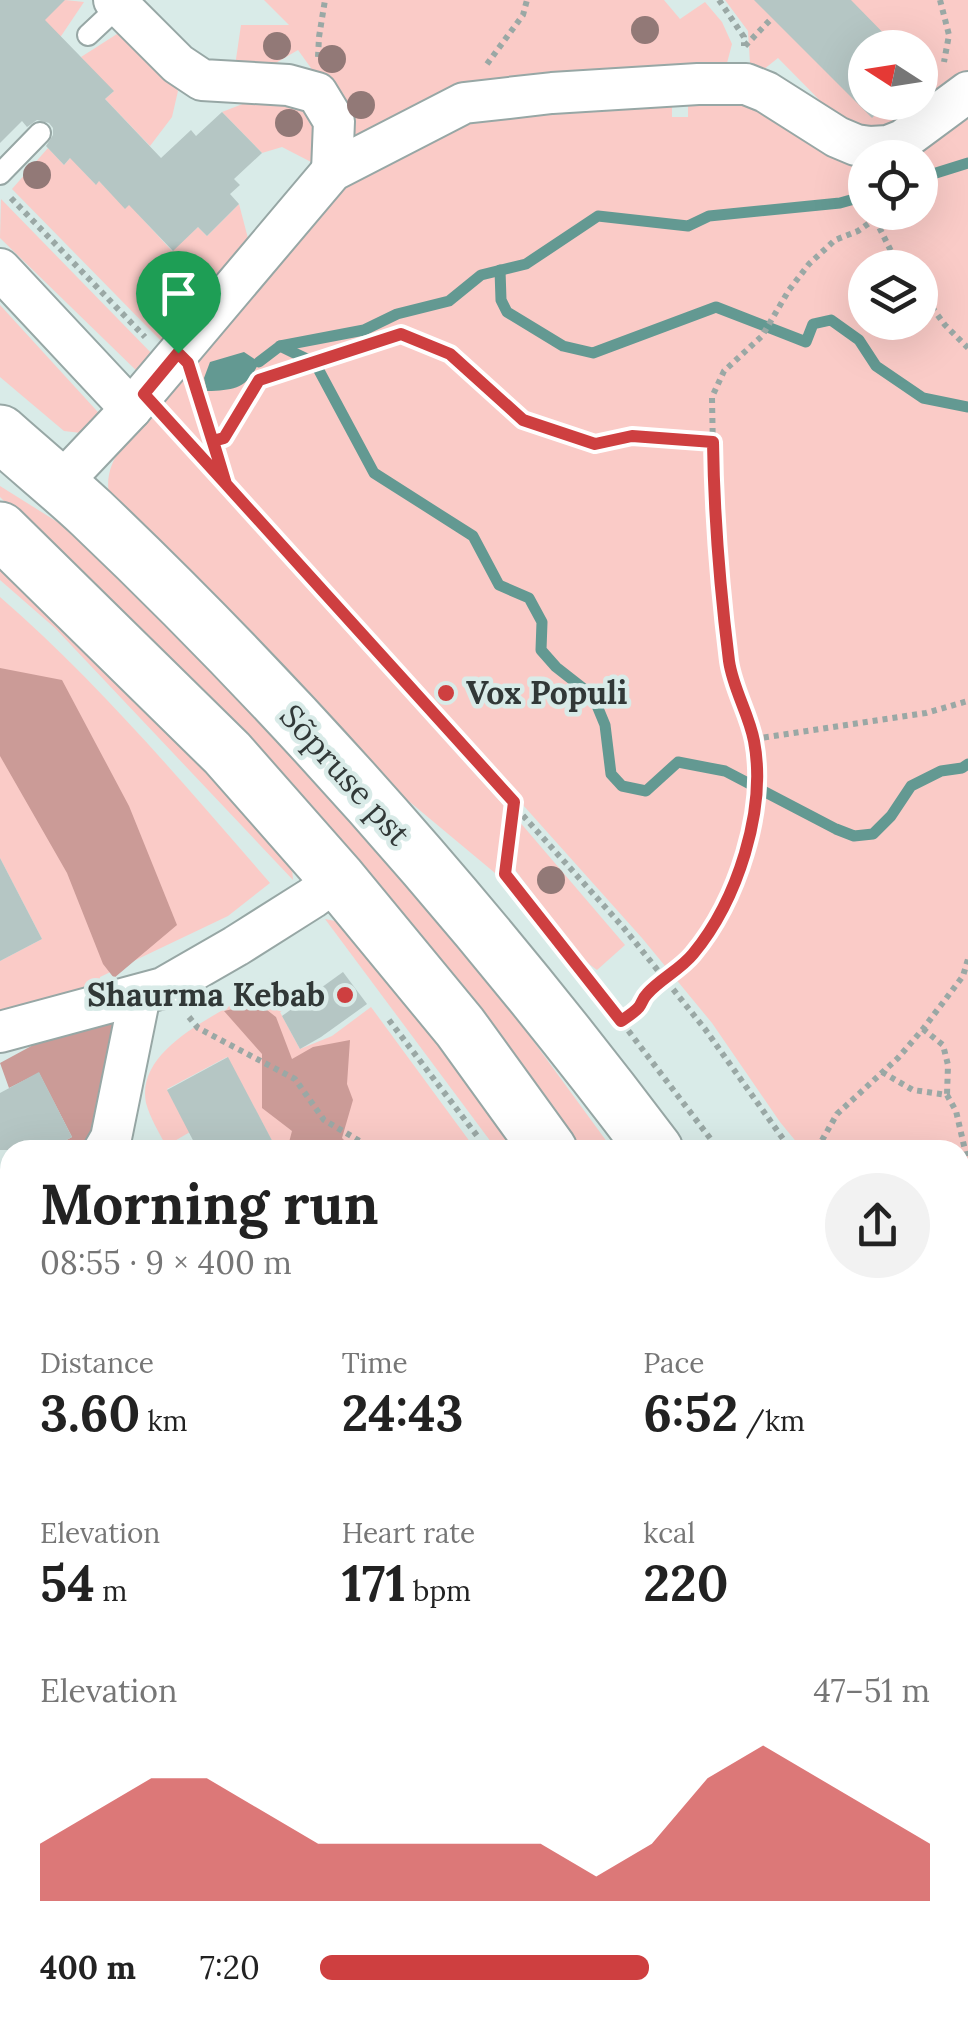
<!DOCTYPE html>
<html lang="en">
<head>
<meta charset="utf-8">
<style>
	body { margin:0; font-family:Lora,serif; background:#f2f2f2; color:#222; height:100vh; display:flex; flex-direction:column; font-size:38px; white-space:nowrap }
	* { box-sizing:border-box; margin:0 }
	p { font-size:32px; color:#767676 }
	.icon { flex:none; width:55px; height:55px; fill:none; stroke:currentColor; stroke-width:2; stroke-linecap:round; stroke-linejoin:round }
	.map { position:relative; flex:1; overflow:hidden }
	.panel { position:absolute; left:0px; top:1140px; width:970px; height:888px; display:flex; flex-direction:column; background:#fff; border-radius:30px 30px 0 0; box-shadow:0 10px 40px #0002 }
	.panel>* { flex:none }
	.needle { width:65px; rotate:282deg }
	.fabs { position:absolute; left:848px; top:30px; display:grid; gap:20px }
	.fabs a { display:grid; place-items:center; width:90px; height:90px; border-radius:50%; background:#fff; box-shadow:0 10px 40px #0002; font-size:50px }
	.pin { position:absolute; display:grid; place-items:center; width:85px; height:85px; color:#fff; margin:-102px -42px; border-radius:50% 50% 50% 0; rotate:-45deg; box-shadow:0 0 10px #0007 }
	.pin .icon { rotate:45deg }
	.round { display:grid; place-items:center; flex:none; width:105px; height:105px; border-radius:52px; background:#f2f2f2 }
	.overview { display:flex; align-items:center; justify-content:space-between; height:170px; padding:0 40px }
	h1 { font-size:55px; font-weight:700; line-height:75px }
	.figures { display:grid; grid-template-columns:repeat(3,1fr); gap:15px; height:170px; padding:10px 40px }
	.figures div { display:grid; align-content:center }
	.figures b { font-size:50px; font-weight:700 }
	.figures small { font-size:28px; font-weight:400 }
	.figures p { font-size:28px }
	.chart { height:280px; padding:20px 40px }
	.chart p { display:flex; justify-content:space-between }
	.chart svg { width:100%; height:180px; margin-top:10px; fill:#ce3f40; opacity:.7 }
	ul { padding:0 40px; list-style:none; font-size:32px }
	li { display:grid; grid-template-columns:160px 120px 1fr; align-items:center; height:75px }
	li i { height:25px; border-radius:12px; background:#ce3f40 }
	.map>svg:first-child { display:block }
	.green { fill:#facbc7; fill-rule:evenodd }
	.forest { fill:#cb9b97 }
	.water { fill:#639992 }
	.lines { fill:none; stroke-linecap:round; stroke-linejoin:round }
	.stream { stroke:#639992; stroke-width:11 }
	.building { fill:#b5c6c4 }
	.lane-casing { stroke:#97a7a5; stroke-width:24 }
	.street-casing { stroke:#97a7a5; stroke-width:44 }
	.secondary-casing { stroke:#97a7a5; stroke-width:59 }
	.path { stroke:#9aa8a5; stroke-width:6; stroke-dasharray:5 5; stroke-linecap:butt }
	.lane { stroke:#fff; stroke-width:20 }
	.street { stroke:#fff; stroke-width:40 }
	.secondary { stroke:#fff; stroke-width:55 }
	.tree { fill:#927977 }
	.route-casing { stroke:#fff; stroke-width:20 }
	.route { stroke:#ce3f40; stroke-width:12 }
	.poi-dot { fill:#ce3f40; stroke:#d9ebe8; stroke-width:4 }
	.labels { text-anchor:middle; stroke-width:9; stroke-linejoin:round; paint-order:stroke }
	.poi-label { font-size:32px; font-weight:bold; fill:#313837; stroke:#d9ebe8; text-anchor:start }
	.street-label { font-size:32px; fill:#313837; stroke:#d9ebe8 }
</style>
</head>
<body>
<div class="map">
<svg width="968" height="2026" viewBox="0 0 968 2026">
	<rect width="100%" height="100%" fill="#d9ebe8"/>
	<g class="green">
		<polygon points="65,0 84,2 53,48 24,18"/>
		<polygon points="264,0 664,0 680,19 705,2 722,22 732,44 727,63 705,73 663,76 346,151 347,118 298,50 269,67 235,66 241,25 289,25"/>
		<path d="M 725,0 L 968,0 L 968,76 L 909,125 L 857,138 L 778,58 L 759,73 L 750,63 L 748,31 ZM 865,48 L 920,48 L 920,102 L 865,102 Z"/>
		<path d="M 117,34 C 144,37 163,70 178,91 L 172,117 L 150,146 L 105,99 L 113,92 L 81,57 Z"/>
		<polygon points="283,94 316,123 313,163 282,147 262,153 222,112 266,95"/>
		<path d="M 725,96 L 809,136 L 865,159 L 865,212 L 920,212 L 920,158 L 889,157 L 968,106 L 968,1271 L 960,1259 L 960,1150 L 803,1150 L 780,1122 L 712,1023 L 642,938 L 159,398 L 332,183 L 473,112 L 672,98 L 672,117 L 688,117 L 688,98 ZM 865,268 L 920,268 L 920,322 L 865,322 Z"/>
		<polygon points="48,148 64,165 74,154 80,168 95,184 99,181 125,208 136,198 138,214 172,251 198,227 207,236 239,204 250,246 167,347 12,189"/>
		<polygon points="1,199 158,360 143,377 0,238"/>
		<polygon points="0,305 107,422 81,433 64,431 0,377"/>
		<path d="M 149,413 L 506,808 L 495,873 L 387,783 L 109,495 C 103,461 129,437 149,413 Z"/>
		<polygon points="0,486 75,533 286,747 392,867 504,1001 613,1150 580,1150 484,1019 268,765 0,497"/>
		<polygon points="0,568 179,742 282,855 292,868 293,880 55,628 0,580"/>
		<path d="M 0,597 C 99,683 184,784 270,883 L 228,916 L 100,977 L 102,995 L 0,1011 L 0,961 L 42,939 L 0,858 Z"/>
		<polygon points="518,820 625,945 597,970 581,958 516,871 513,855"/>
		<polygon points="325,919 340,922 428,1027 522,1150 497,1150"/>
		<path d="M 255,991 L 264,1005 L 282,996 L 297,1002 L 280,1012 L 300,1049 L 332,1036 L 371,1007 L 476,1150 L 277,1150 L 227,1057 L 167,1089 L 190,1132 L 166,1146 C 159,1132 150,1118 146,1103 C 135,1048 219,1015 255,991 Z"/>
		<polygon points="10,1206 10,1285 0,1302 0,1211"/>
		<polygon points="10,1374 10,1690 0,1692 0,1390"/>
		<polygon points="960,1417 968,1429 968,1480 960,1480"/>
		<polygon points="960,1657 968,1669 968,1717 960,1705"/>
		<polygon points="10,1931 10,2018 714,2018 719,2026 0,2026 0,1933"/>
	</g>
	<g class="forest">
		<polygon points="0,668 62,680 129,806 177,925 114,978 103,964 67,873 0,756"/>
		<polygon points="258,1003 276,1017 292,1059 313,1047 350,1040 347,1084 353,1100 342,1138 354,1150 287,1150 292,1131 262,1108 262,1054 224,1011"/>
		<polygon points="117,1018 98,1136 85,1150 48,1150 72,1137 39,1073 9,1088 0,1063 48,1037"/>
		<polygon points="10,1390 10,1463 0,1471 0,1406"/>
		<polygon points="960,1889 968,1899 968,2026 917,2026 912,2018 960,2018"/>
		<polygon points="10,1944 10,2018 220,2018 216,2026 0,2026 0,1947"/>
		<polygon points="409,2018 493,2018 486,2026 416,2026"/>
		<polygon points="536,2018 616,2018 616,2026 553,2026"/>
	</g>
	<path class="water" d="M 244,352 L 259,362 C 247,389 234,390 207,391 L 204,378 L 210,362 Z"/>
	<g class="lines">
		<g class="stream">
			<polyline points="920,178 968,163"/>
			<polyline points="500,270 501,300 507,312 563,346 593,353 716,307 806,342 813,324 831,320 859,340 876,366 923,398 968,407"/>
			<polyline points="280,346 315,363 374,473 473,536 499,585 529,598 542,622 541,650 556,667 593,696 605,725 611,774 622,786 646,791 678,762 725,771 836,829 854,836 873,834 891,816 911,786 941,771 962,768 968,764"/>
			<polyline points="259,362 280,346 364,330 397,314 449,301 481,275 526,264 598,216 688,226 709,216 840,203 865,196"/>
		</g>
	</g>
	<g class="building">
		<polygon points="0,0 65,0 45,20 114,91 105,99 161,158 191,130 196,136 222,112 262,153 234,179 240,185 230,194 239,204 207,236 198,227 173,251 129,205 125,209 99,181 96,185 70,158 64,165 46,146 53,135 53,128 49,123 37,120 27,127 22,121 0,143"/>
		<polygon points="754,0 851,0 898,48 865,48 865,102 888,102 872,118"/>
		<polygon points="0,858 42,939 0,961"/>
		<polygon points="343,972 367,1004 321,1037 300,1049 282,1016"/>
		<polygon points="228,1057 277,1150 198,1150 167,1090"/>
		<polygon points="39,1072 72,1137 48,1150 0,1150 0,1093"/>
	</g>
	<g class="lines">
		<defs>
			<g id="lane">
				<polyline points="88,35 119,6"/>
				<polyline points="0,174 40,133"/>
				<polyline points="960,1499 968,1499"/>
				<polyline points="960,1597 968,1572"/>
			</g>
			<g id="street">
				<polyline points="114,0 178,64 202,80 288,85 317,93 334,121 332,171"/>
				<polyline points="0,269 131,409"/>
				<polyline points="59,485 131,409 332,171 464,103 552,93 698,84 746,84 766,92 837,137 856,145 870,147 888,146 903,140 968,92"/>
				<polyline points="0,1032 163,988 236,946 312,898 338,879"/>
				<polyline points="104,1150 111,1138 140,995"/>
				<polyline points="0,1320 10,1305"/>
				<polyline points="0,1746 10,1744"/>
				<polyline points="736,2018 742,2026"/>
			</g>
			<g id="secondary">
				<path d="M 0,433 C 30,460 62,486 91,513 C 297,709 484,923 655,1150"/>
				<polyline points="0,530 227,753 338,879 460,1027 549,1150"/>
				<polyline points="960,1604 968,1616"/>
				<polyline points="960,1757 968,1770"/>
			</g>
		</defs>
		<use href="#lane" class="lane-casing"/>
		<use href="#street" class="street-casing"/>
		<use href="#secondary" class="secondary-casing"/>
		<g class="path">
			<polyline points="719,0 744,37 744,46"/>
			<polyline points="940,0 949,35 944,62"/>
			<polyline points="745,46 772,18"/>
			<polyline points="318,57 319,37 325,0"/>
			<polyline points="487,64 523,15 527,0"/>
			<polyline points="11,198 145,337"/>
			<polyline points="875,219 893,255 902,268"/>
			<polyline points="920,291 945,325 968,348"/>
			<polyline points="197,390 224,478"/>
			<polyline points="169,421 623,927 705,1029 791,1150"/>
			<polyline points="213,441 223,439 259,380 401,334 450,354 523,420 595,444 633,436 713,442"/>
			<polyline points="754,739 926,713 968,701"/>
			<polyline points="513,804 505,874 621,1021 719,1150"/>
			<polyline points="189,1017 198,1028 295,1079 324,1120 375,1150"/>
			<polyline points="389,1020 478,1137"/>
			<polyline points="621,1021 639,1007 643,997 691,957 722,911 735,885 755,805 757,773 754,739 730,667 714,508 712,397 724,371 762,336 789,290 809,264 835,240 858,231 875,219 876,212"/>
			<polyline points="923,1029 943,1045 948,1065 947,1095"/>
			<polyline points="882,1072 913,1090 947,1095 956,1111 968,1163 960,1180"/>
			<polyline points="817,1149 837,1114 898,1058 923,1029 963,976 968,959"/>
			<polyline points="179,1150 194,1141"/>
			<polyline points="0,1204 10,1198"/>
			<polyline points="960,1399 968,1411"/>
			<polyline points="960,1855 968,1869"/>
			<polyline points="0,1928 10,1925"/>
			<polyline points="44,2026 46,2018"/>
			<polyline points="145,2026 145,2018"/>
			<polyline points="263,2026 271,2018"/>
			<polyline points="308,2026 309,2018"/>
			<polyline points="559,2026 560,2018"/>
			<polyline points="810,2026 816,2022"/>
		</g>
		<use href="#lane" class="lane"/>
		<use href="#street" class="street"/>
		<use href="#secondary" class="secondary"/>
	</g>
	<g class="tree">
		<circle cx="645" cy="30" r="14"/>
		<circle cx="277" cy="46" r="14"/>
		<circle cx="332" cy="59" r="14"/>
		<circle cx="361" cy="105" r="14"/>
		<circle cx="289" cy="123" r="14"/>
		<circle cx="37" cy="175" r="14"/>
		<circle cx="551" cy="880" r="14"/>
	</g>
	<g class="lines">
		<defs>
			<path id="route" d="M 178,353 L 188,363 L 226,484 L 514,802 L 505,874 L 621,1021 C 627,1017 635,1012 639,1007 C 642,1003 643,998 647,994 C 660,979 680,970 693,954 C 737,901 767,810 754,741 C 749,714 733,689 729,661 C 720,589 714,515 713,442 L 632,436 L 595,444 L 523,420 L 450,354 L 401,334 L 259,380 L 224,438 L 213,441 L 226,484 L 144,394 L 178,353"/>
		</defs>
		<use href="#route" class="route-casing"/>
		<use href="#route" class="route"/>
	</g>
	<g class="poi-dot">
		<circle cx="446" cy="693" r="10"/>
		<circle cx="345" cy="995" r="10"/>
	</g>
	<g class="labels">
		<g class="poi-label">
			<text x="466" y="704">Vox Populi</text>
			<text x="325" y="1006" text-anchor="end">Shaurma Kebab</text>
		</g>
		<g class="street-label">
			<text transform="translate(345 775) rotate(48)" y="11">Sõpruse pst</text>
		</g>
	</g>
</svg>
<div class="fabs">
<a><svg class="needle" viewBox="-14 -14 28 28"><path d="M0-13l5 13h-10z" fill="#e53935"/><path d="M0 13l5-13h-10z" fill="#767676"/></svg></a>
<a><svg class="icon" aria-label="locate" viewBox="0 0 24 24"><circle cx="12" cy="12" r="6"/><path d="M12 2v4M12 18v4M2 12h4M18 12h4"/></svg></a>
<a><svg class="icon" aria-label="layers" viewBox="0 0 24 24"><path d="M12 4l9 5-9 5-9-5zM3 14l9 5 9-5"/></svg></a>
</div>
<div class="pin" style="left:178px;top:353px;background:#1e9e55"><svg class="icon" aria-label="arrive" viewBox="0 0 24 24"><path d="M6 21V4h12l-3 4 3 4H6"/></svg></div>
<section class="panel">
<div class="overview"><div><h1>Morning run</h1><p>08:55 · 9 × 400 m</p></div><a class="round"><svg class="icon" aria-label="share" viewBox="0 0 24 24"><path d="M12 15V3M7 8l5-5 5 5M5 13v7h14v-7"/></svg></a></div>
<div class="figures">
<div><p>Distance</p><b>3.60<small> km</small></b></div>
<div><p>Time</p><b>24:43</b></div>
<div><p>Pace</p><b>6:52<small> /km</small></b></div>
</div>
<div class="figures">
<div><p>Elevation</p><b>54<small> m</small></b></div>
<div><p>Heart rate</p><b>171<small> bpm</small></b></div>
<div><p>kcal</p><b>220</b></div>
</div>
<div class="chart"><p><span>Elevation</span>47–51 m</p>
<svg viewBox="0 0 160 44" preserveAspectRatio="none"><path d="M0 44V30L10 22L20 14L30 14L40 22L50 30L60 30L70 30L80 30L90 30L100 38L110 30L120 14L130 6L140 14L150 22L160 30V44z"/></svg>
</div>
<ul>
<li><b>400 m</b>7:20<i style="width:54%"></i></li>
</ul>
</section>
</div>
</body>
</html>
